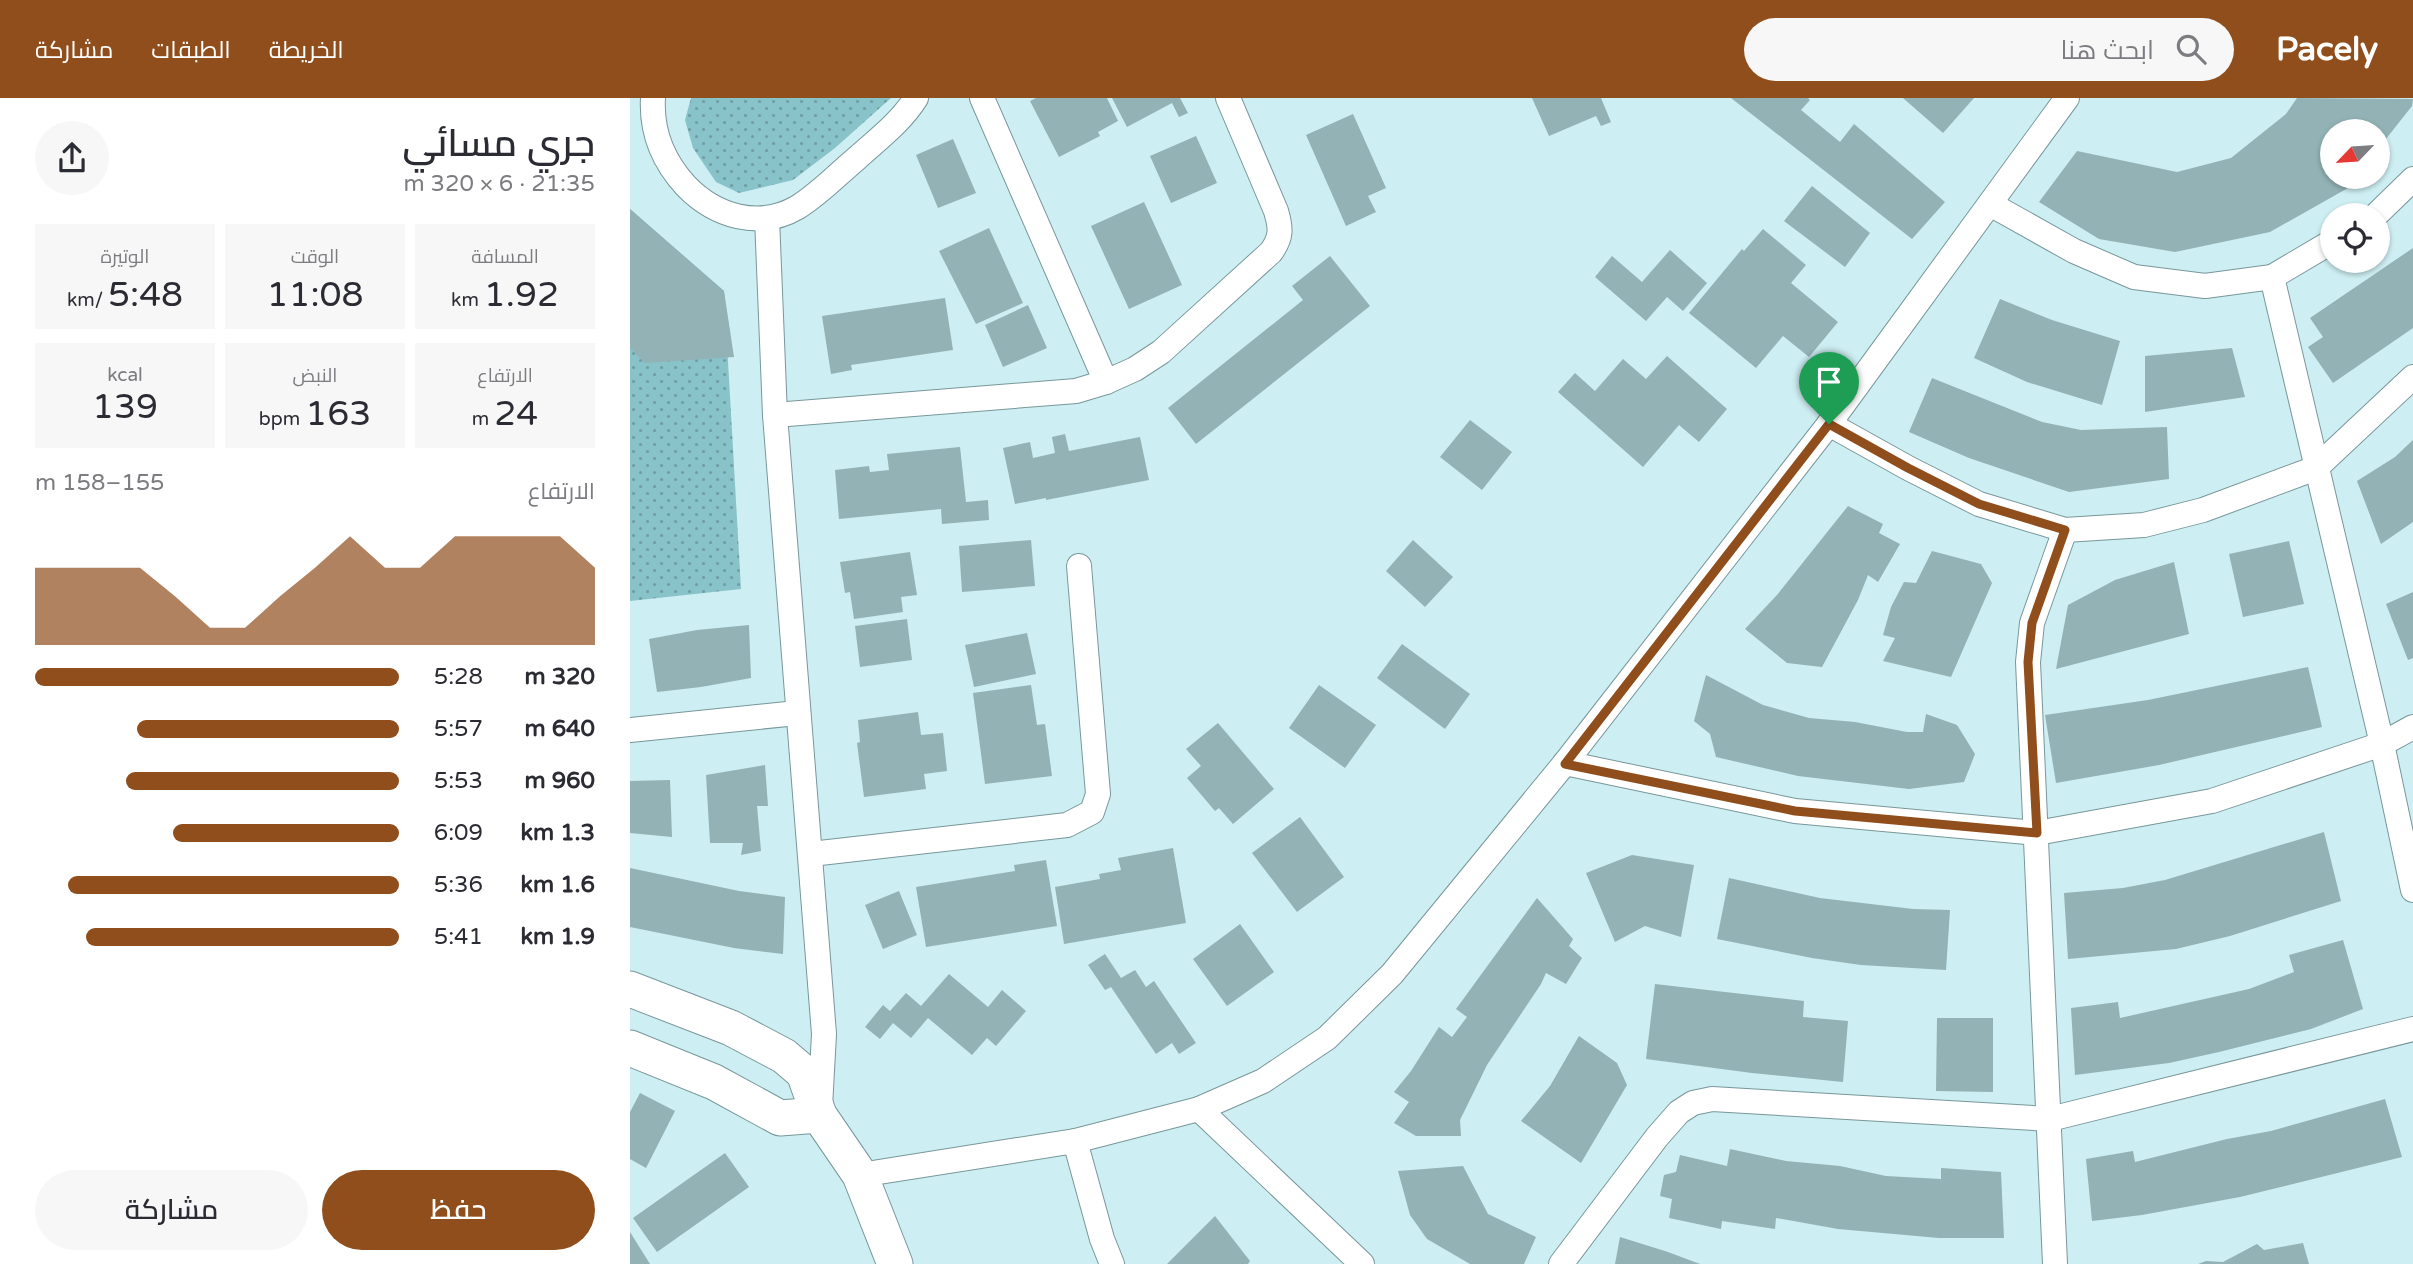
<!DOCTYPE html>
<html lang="ar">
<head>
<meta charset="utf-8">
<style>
	body { margin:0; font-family:"Varela Round",Cairo,sans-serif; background:#f7f7f7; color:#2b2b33; direction:rtl; height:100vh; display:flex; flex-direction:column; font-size:26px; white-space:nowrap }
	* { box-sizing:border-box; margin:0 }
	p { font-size:23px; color:#7c7c81 }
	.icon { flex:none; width:38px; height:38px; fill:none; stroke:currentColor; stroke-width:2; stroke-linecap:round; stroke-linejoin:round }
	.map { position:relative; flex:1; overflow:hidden; direction:ltr }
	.side { display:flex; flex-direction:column; background:#fff; width:630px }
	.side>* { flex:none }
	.needle { width:46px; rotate:245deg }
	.controls { position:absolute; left:1690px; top:21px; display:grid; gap:14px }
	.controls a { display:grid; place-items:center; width:70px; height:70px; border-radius:50%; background:#fff; box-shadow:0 2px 5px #0004; font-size:35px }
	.pin { position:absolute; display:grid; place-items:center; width:60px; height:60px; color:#fff; margin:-72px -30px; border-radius:50% 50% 50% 0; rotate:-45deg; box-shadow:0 0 7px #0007 }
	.pin .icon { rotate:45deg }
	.round { display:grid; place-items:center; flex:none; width:74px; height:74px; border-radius:37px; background:#f7f7f7 }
	.overview { display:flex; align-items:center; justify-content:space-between; height:119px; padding:0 35px }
	h1 { font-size:38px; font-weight:600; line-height:52px }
	.figures { display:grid; grid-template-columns:repeat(3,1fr); gap:10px; height:119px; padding:7px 35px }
	.figures div { display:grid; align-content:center; border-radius:0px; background:#f7f7f7; text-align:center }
	.figures b { font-size:35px; font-weight:600 }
	.figures small { font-size:19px; font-weight:400 }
	.figures p { font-size:19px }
	.chart { height:196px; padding:14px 35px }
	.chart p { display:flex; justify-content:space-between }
	.chart svg { width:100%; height:126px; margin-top:7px; fill:#904e1c; opacity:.7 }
	.action { display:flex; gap:14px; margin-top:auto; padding:14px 35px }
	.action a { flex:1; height:80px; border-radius:42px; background:#904e1c; color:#fff; font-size:28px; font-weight:600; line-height:80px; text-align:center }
	.action a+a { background:#f7f7f7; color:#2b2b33 }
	ul { padding:0 35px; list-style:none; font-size:23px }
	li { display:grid; grid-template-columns:112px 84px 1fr; align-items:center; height:52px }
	li i { height:18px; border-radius:9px; background:#904e1c }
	header { display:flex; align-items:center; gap:42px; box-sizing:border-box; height:98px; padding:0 35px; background:#904e1c; color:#fff }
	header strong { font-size:33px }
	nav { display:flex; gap:38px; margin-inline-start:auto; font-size:24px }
	.search { width:490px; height:63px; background:#f7f7f7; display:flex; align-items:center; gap:18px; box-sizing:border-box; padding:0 24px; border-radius:38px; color:#7c7c81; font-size:26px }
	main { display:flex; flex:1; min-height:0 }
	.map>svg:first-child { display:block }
	.grass { fill:url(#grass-dots) }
	.building { fill:#92b2b5 }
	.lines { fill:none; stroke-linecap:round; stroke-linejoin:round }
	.minor-casing { stroke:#78979a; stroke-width:26 }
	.secondary-casing { stroke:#78979a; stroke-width:37 }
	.minor { stroke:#fff; stroke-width:24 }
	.secondary { stroke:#fff; stroke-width:35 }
	.route-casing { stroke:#fff; stroke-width:14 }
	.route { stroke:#904e1c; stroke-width:9 }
</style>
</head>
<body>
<header>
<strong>Pacely</strong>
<div class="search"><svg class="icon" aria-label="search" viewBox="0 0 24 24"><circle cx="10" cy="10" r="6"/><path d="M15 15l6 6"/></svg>ابحث هنا</div>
<nav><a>الخريطة</a><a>الطبقات</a><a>مشاركة</a></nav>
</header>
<main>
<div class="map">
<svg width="1783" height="1166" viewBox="0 0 1783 1166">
	<defs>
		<pattern id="grass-dots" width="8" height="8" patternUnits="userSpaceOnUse" patternTransform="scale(1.75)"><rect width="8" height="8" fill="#88c3c9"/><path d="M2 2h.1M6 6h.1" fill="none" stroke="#6f9fa4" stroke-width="1.8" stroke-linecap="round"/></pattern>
	</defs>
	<rect width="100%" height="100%" fill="#cdeef2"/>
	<g class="grass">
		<polygon points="61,0 261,0 205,50 163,82 109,95 86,84 63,50 55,22"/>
		<polygon points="0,111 94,193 111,491 0,503"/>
	</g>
	<g class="building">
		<polygon points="406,0 477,0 488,23 468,34 470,38 429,59 400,3"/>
		<polygon points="482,0 550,0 558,15 549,19 542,5 497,29"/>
		<polygon points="902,0 971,0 981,24 971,28 966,18 919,38"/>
		<polygon points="1101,0 1178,0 1180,2 1171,12 1210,44 1224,26 1315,104 1282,141"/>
		<polygon points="1273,0 1344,0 1313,35"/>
		<polygon points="1667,0 1783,1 1782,8 1748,51 1748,33 1703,33 1703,79 1727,79 1718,90 1640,134 1545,154 1469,141 1409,104 1447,53 1547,74 1601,60 1656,16"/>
		<polygon points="723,16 756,90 738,98 746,114 716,128 676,37"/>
		<polygon points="566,38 587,85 541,105 520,58"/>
		<polygon points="323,41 346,95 308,110 286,57"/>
		<polygon points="1182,88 1240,135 1215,169 1154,123"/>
		<polygon points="514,104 552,187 499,211 461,128"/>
		<polygon points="0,111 94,193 104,259 15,265 0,250"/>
		<polygon points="359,130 393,205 346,226 309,153"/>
		<polygon points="1133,131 1176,167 1161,185 1208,224 1179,259 1153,238 1126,270 1059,215 1112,151 1114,153"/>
		<polygon points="1783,150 1783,230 1703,285 1678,249 1693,239 1680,220"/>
		<polygon points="1040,152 1077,185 1053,213 1037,199 1016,223 965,179 982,158 1012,184"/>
		<polygon points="700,158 740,208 566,346 538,310 673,202 662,188"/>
		<polygon points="315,200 323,252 221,267 222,272 201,276 192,218"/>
		<polygon points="1370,201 1422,222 1490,243 1472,307 1397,284 1344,260"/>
		<polygon points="398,207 417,250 373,269 355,227"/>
		<polygon points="1602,250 1615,299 1515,314 1515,258"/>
		<polygon points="1037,258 1097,311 1069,344 1049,327 1013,369 928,294 945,275 965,293 993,261 1016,281"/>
		<polygon points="1302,280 1412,324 1451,332 1537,329 1539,381 1439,394 1339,360 1279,334"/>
		<polygon points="840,322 882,354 852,392 810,359"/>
		<polygon points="435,336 439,353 510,339 519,382 416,402 416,400 385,406 373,350 400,344 403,360 425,355 422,339"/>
		<polygon points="1783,342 1783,424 1751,446 1727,383 1765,359"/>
		<polygon points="330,349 336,404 358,402 359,422 312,426 311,411 209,421 205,372 239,368 240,374 259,372 257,356"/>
		<polygon points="1218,408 1253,426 1249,435 1270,446 1248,484 1238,477 1228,502 1192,569 1157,565 1115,531 1147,497"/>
		<polygon points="401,442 405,488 332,494 329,448"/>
		<polygon points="783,442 823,479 795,509 756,473"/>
		<polygon points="1659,443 1674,506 1613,519 1599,456"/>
		<polygon points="1302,453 1351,466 1362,485 1321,579 1253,563 1265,540 1253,537 1261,509 1274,484 1286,485"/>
		<polygon points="280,454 287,497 271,499 273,514 224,521 220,494 215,495 210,464"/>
		<polygon points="1544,464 1559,536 1426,571 1438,507 1485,482"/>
		<polygon points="1783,494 1783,560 1778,562 1756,506"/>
		<polygon points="277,521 282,562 230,569 225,528"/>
		<polygon points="119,527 121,580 71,589 27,594 19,541 67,532"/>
		<polygon points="397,535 406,576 344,589 335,547"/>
		<polygon points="772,546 840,596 815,631 747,580"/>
		<polygon points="1678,569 1692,629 1529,667 1426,685 1415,617 1518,602"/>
		<polygon points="1076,577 1133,607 1179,620 1225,624 1277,634 1293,634 1296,616 1327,627 1345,656 1334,684 1279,691 1168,678 1086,659 1080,636 1064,623"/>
		<polygon points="401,587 407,627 415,626 422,678 355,686 343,595"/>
		<polygon points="689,587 746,627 715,670 659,630"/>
		<polygon points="288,614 291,637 313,635 317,673 294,676 296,691 234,699 227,645 230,644 228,622"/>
		<polygon points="588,625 644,691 603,726 589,710 585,713 557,680 571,668 556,651"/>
		<polygon points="135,667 138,708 127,708 131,753 111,757 113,745 80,745 76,677"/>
		<polygon points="40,682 42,739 0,735 0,683"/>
		<polygon points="670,719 714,779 667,814 622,755"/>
		<polygon points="1694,734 1711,803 1600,838 1546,851 1438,861 1434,795 1493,790 1535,782"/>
		<polygon points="543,750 556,825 434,846 425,789 470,781 469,776 491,772 488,760"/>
		<polygon points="1002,757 1064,767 1051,839 1015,828 985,844 956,775"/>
		<polygon points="416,762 427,828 296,849 286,789 385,773 384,767"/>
		<polygon points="0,770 109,793 155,799 153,856 104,850 0,829"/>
		<polygon points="1099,780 1190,800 1283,811 1320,812 1316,872 1231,867 1182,860 1087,841"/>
		<polygon points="269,793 287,837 253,851 235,807"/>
		<polygon points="907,800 943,841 939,848 952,860 936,886 916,875 911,886 857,967 830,1022 831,1038 786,1038 764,1025 779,1004 764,994 781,973 809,929 822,939 837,919 826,911"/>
		<polygon points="610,826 644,874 597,908 563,861"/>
		<polygon points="1713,842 1733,911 1681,931 1589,954 1539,965 1445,977 1441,910 1488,904 1490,920 1619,891 1664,874 1659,857"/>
		<polygon points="475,856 491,880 505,872 516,889 524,883 566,945 549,956 542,945 526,956 481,889 475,892 458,867"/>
		<polygon points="319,876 358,909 372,892 396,913 366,948 357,940 342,957 298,920 281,940 263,925 250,941 235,929 253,907 260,913 276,895 291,908"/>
		<polygon points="1025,886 1174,903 1173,919 1218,923 1213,984 1122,975 1016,961"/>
		<polygon points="1307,920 1363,920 1363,994 1306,993"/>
		<polygon points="949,938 987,965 997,987 951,1065 891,1023 920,988"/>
		<polygon points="10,995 45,1013 16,1070 0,1061 0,1014"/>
		<polygon points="1755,1001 1772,1059 1610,1099 1512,1117 1462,1123 1456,1061 1503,1053 1505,1064 1597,1041 1641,1033"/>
		<polygon points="1100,1051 1156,1063 1210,1068 1256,1078 1311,1081 1311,1070 1371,1074 1374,1140 1309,1140 1208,1131 1146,1120 1145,1131 1092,1123 1091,1131 1039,1120 1042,1101 1030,1098 1034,1077 1046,1074 1050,1057 1097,1068"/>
		<polygon points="95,1055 119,1089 27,1154 3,1120"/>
		<polygon points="833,1068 858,1116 906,1139 894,1166 840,1166 797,1141 780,1117 768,1073"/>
		<polygon points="585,1118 620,1163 618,1166 537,1166"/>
		<polygon points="0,1134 20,1166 0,1166"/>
		<polygon points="990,1139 1038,1154 1070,1166 985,1166"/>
		<polygon points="1673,1145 1679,1166 1568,1166 1576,1163 1593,1164 1627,1146 1634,1152"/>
	</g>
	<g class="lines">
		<defs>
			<g id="minor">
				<path d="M 23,0 C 21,34 33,63 56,88 C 85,118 129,132 168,109 C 189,96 207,77 226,61 C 247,42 271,24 286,0"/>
				<polyline points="352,0 476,284"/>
				<polyline points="1360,106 1444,153 1504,179 1575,188 1642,179 1703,143"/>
				<polyline points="1746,117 1783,81"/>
				<polyline points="137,120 145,317 194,936 190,1009"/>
				<polyline points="1642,179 1752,646 1783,792"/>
				<path d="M 145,317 L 446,293 L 476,284 L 505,271 L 531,254 L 641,154 C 652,139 651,130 646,113 L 598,0"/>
				<polyline points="1199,326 1278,370 1349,406 1435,432 1514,427 1573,412 1686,370 1783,279"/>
				<polyline points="0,632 167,615"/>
				<polyline points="935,665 1165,713 1407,735 1582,703 1752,646 1783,629"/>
				<polyline points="181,756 437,727 462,714 468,696 449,468"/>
				<polyline points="569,1011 732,1166"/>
				<polyline points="445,1043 472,1141 482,1166"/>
				<polyline points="230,1077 445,1043 569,1011 633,983 697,940 762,876 935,665 1199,326 1437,0"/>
				<polyline points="931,1166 1027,1039 1049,1014 1063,1005 1082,1001 1420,1021 1783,931"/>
				<polyline points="1425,1166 1398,564 1402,525 1435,432"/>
			</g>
			<g id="secondary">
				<polyline points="0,891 101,930 154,958 174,975 189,1017 230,1077 265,1166"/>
				<polyline points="0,950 84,984 150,1020 189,1017"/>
			</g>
		</defs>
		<use href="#minor" class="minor-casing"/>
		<use href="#secondary" class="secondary-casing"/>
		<use href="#minor" class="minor"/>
		<use href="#secondary" class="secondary"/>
	</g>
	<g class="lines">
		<defs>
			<polygon id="route" points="1199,326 1278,370 1349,406 1435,432 1402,525 1398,564 1407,735 1165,713 935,666"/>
		</defs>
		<use href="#route" class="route-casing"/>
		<use href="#route" class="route"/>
	</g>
</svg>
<div class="controls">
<a><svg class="needle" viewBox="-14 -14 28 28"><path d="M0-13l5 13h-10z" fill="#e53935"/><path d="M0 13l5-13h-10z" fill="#7c7c81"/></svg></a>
<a><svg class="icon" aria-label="locate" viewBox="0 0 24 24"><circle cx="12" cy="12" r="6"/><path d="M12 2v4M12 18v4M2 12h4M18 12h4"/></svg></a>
</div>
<div class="pin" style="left:1199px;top:326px;background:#1e9e55"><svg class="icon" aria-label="arrive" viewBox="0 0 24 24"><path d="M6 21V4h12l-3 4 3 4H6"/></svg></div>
</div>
<section class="side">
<div class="overview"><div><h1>جري مسائي</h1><p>21:35 · 6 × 320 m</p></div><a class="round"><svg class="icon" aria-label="share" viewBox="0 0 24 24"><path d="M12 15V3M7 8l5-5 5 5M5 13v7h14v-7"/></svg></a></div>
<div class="figures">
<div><p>المسافة</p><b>1.92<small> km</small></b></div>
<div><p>الوقت</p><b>11:08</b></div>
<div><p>الوتيرة</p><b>5:48<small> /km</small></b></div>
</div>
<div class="figures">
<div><p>الارتفاع</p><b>24<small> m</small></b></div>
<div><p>النبض</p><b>163<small> bpm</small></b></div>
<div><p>kcal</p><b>139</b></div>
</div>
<div class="chart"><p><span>الارتفاع</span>155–158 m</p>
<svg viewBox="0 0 160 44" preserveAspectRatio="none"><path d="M0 44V17L10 17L20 17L30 17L40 27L50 38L60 38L70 27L80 17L90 6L100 17L110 17L120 6L130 6L140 6L150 6L160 17V44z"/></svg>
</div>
<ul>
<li><b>320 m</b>5:28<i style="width:100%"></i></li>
<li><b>640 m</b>5:57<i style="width:72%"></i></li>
<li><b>960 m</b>5:53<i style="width:75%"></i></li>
<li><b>1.3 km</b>6:09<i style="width:62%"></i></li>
<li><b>1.6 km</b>5:36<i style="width:91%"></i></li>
<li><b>1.9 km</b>5:41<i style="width:86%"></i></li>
</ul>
<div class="action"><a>حفظ</a><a>مشاركة</a></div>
</section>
</main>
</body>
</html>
